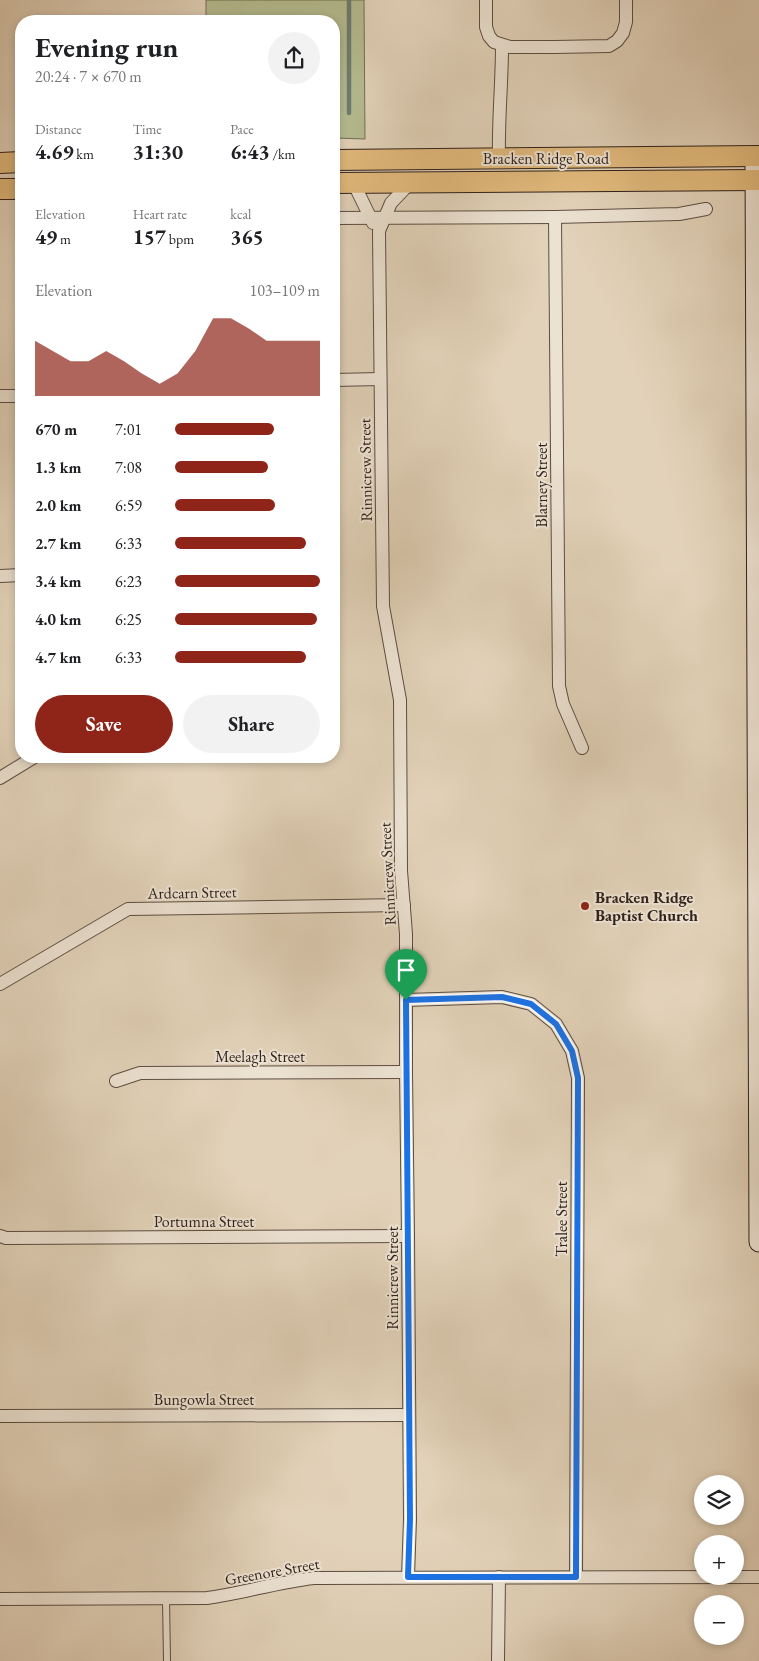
<!DOCTYPE html>
<html lang="en">
<head>
<meta charset="utf-8">
<style>
	body { margin:0; font-family:"EB Garamond",serif; background:#f2f2f2; color:#202124; height:100vh; display:flex; flex-direction:column; font-size:19px; white-space:nowrap }
	* { box-sizing:border-box; margin:0 }
	p { font-size:16px; color:#757577 }
	.icon { flex:none; width:28px; height:28px; fill:none; stroke:currentColor; stroke-width:2; stroke-linecap:round; stroke-linejoin:round }
	.map { position:relative; flex:1; overflow:hidden }
	.sheet { position:absolute; left:15px; top:15px; width:325px; height:748px; display:flex; flex-direction:column; background:#fff; border-radius:20px; box-shadow:0 2px 8px #0003 }
	.sheet>* { flex:none }
	.fabs { position:absolute; left:694px; top:1475px; display:grid; gap:10px }
	.fabs a { display:grid; place-items:center; width:50px; height:50px; border-radius:50%; background:#fff; box-shadow:0 2px 8px #0003; font-size:25px }
	.pin { position:absolute; display:grid; place-items:center; width:42px; height:42px; color:#fff; margin:-51px -21px; border-radius:50% 50% 50% 0; rotate:-45deg; box-shadow:0 0 5px #0007 }
	.pin .icon { rotate:45deg }
	.round { display:grid; place-items:center; flex:none; width:52px; height:52px; border-radius:26px; background:#f2f2f2 }
	.overview { display:flex; align-items:center; justify-content:space-between; height:85px; padding:0 20px }
	h1 { font-size:28px; font-weight:700; line-height:38px }
	.metrics { display:grid; grid-template-columns:repeat(3,1fr); gap:8px; height:85px; padding:5px 20px }
	.metrics div { display:grid; align-content:center }
	.metrics b { font-size:21px; font-weight:700 }
	.metrics small { font-size:14px; font-weight:400 }
	.metrics p { font-size:14px }
	.chart { height:140px; padding:10px 20px }
	.chart p { display:flex; justify-content:space-between }
	.chart svg { width:100%; height:90px; margin-top:5px; fill:#8f2418; opacity:.7 }
	.cta { display:flex; gap:10px; margin-top:auto; padding:10px 20px }
	.cta a { flex:1; height:58px; border-radius:30px; background:#8f2418; color:#fff; font-size:20px; font-weight:700; line-height:58px; text-align:center }
	.cta a+a { background:#f2f2f2; color:#202124 }
	ul { padding:0 20px; list-style:none; font-size:16px }
	li { display:grid; grid-template-columns:80px 60px 1fr; align-items:center; height:38px }
	li i { height:12px; border-radius:6px; background:#8f2418 }
	.map>svg:first-child { display:block }
	.green { fill:#b4bb8f; stroke:#726e55 }
	.lines { fill:none; stroke-linecap:round; stroke-linejoin:round }
	.stream { stroke:#6d7c72; stroke-width:4.5 }
	.lane-casing { stroke:#5c4e42; stroke-width:8 }
	.street-casing { stroke:#5c4e42; stroke-width:14 }
	.secondary-casing { stroke:#30221b; stroke-width:21 }
	.primary-casing { stroke:#30221b; stroke-width:22 }
	.lane { stroke:#ece2d2; stroke-width:6 }
	.street { stroke:#ece2d2; stroke-width:12 }
	.secondary { stroke:#ece2d2; stroke-width:19 }
	.primary { stroke:#e1b97c; stroke-width:20 }
	.route-casing { stroke:#fff; stroke-width:10 }
	.route { stroke:#1a73e8; stroke-width:6 }
	.poi-dot { fill:#8f2418; stroke:#ece2d2; stroke-width:2 }
	.labels { text-anchor:middle; stroke-width:4; stroke-linejoin:round; paint-order:stroke }
	.street-label { font-size:16px; fill:#30221b; stroke:#ece2d2 }
	.poi-label { font-size:16px; font-weight:bold; fill:#30221b; stroke:#ece2d2; text-anchor:start }
</style>
</head>
<body>
<div class="map">
<svg width="759" height="1661" viewBox="0 0 759 1661">
	<rect width="100%" height="100%" fill="#e2d2b9"/>
	<filter id="stains"><feTurbulence type="fractalNoise" baseFrequency=".004" numOctaves="4"/><feColorMatrix values="0 0 0 0 .2 0 0 0 0 .09 0 0 0 0 .02 0 0 0 .5 -.17"/></filter>
	<radialGradient id="worn" r=".72"><stop offset=".6" stop-color="#630" stop-opacity="0"/><stop offset="1" stop-color="#630" stop-opacity=".3"/></radialGradient>
	<polygon class="green" points="206,0 364,0 365,139 334,138 334,21 206,21"/>
	<g class="lines">
		<polyline class="stream" points="349,113 349,0"/>
		<defs>
			<polyline id="lane" points="166,1598 167,1661"/>
			<g id="street">
				<polyline points="486,0 486,27 489,36 494,42 510,47 555,47 609,46 617,41 623,33 626,22 626,0"/>
				<path d="M 499,159 C 498,121 502,83 502,46"/>
				<polyline points="353,182 373,223"/>
				<polyline points="555,217 559,686 563,704 582,748"/>
				<polyline points="334,218 555,217 679,214 706,209"/>
				<polyline points="334,380 380,379"/>
				<polyline points="0,396 21,396"/>
				<polyline points="0,576 21,575"/>
				<polyline points="0,778 36,756"/>
				<polyline points="0,984 128,909 404,905"/>
				<polyline points="406,1000 502,997 531,1004 556,1024 572,1051 578,1078 576,1577"/>
				<polyline points="116,1081 140,1073 406,1072"/>
				<polyline points="0,1236 6,1238 408,1236"/>
				<polyline points="0,1416 408,1415"/>
				<polyline points="408,1577 410,1519 408,1236 406,1072 406,934 401,871 400,700 383,606 379,231 391,203 411,182"/>
				<path d="M 0,1599 L 207,1598 C 243,1593 278,1582 314,1578 L 759,1577"/>
				<polyline points="498,1661 499,1577"/>
			</g>
			<polyline id="secondary" points="755,156 759,1242"/>
			<g id="primary">
				<polyline points="334,160 759,156"/>
				<polyline points="0,163 21,162"/>
				<polyline points="334,183 759,180"/>
				<polyline points="0,189 21,189"/>
			</g>
		</defs>
		<use href="#lane" class="lane-casing"/>
		<use href="#street" class="street-casing"/>
		<use href="#secondary" class="secondary-casing"/>
		<use href="#primary" class="primary-casing"/>
		<use href="#lane" class="lane"/>
		<use href="#street" class="street"/>
		<use href="#secondary" class="secondary"/>
		<use href="#primary" class="primary"/>
	</g>
	<g class="lines">
		<defs>
			<polygon id="route" points="502,997 531,1004 556,1024 572,1051 578,1078 576,1577 408,1577 410,1519 406,1000"/>
		</defs>
		<use href="#route" class="route-casing"/>
		<use href="#route" class="route"/>
	</g>
	<circle class="poi-dot" cx="585" cy="906" r="5"/>
	<g class="labels">
		<g class="street-label">
			<text x="546" y="164">Bracken Ridge Road</text>
			<text transform="translate(365 470) rotate(-91)" y="6">Rinnicrew Street</text>
			<text transform="translate(541 485) rotate(-90)" y="6">Blarney Street</text>
			<text transform="translate(387 874) rotate(-93)" y="6">Rinnicrew Street</text>
			<text transform="translate(192 892) rotate(-1)" y="6">Ardcarn Street</text>
			<text x="260" y="1062">Meelagh Street</text>
			<text transform="translate(561 1219) rotate(-90)" y="6">Tralee Street</text>
			<text x="204" y="1227">Portumna Street</text>
			<text transform="translate(392 1278) rotate(-90)" y="6">Rinnicrew Street</text>
			<text x="204" y="1405">Bungowla Street</text>
			<text transform="translate(272 1571) rotate(-10)" y="6">Greenore Street</text>
		</g>
		<g class="poi-label">
			<text x="595" y="903">Bracken Ridge<tspan x="595" dy="18">Baptist Church</tspan></text>
		</g>
	</g>
	<rect width="100%" height="100%" filter="url(#stains)"/>
	<rect width="100%" height="100%" fill="url(#worn)"/>
</svg>
<div class="fabs">
<a><svg class="icon" aria-label="layers" viewBox="0 0 24 24"><path d="M12 4l9 5-9 5-9-5zM3 14l9 5 9-5"/></svg></a>
<a>+</a>
<a>−</a>
</div>
<div class="pin" style="left:406px;top:1000px;background:#1e9e55"><svg class="icon" aria-label="arrive" viewBox="0 0 24 24"><path d="M6 21V4h12l-3 4 3 4H6"/></svg></div>
<section class="sheet">
<div class="overview"><div><h1>Evening run</h1><p>20:24 · 7 × 670 m</p></div><a class="round"><svg class="icon" aria-label="share" viewBox="0 0 24 24"><path d="M12 15V3M7 8l5-5 5 5M5 13v7h14v-7"/></svg></a></div>
<div class="metrics">
<div><p>Distance</p><b>4.69<small> km</small></b></div>
<div><p>Time</p><b>31:30</b></div>
<div><p>Pace</p><b>6:43<small> /km</small></b></div>
</div>
<div class="metrics">
<div><p>Elevation</p><b>49<small> m</small></b></div>
<div><p>Heart rate</p><b>157<small> bpm</small></b></div>
<div><p>kcal</p><b>365</b></div>
</div>
<div class="chart"><p><span>Elevation</span>103–109 m</p>
<svg viewBox="0 0 160 44" preserveAspectRatio="none"><path d="M0 44V17L10 22L20 27L30 27L40 22L50 27L60 33L70 38L80 33L90 22L100 6L110 6L120 11L130 17L140 17L150 17L160 17V44z"/></svg>
</div>
<ul>
<li><b>670 m</b>7:01<i style="width:68%"></i></li>
<li><b>1.3 km</b>7:08<i style="width:64%"></i></li>
<li><b>2.0 km</b>6:59<i style="width:69%"></i></li>
<li><b>2.7 km</b>6:33<i style="width:90%"></i></li>
<li><b>3.4 km</b>6:23<i style="width:100%"></i></li>
<li><b>4.0 km</b>6:25<i style="width:98%"></i></li>
<li><b>4.7 km</b>6:33<i style="width:90%"></i></li>
</ul>
<div class="cta"><a>Save</a><a>Share</a></div>
</section>
</div>
</body>
</html>
